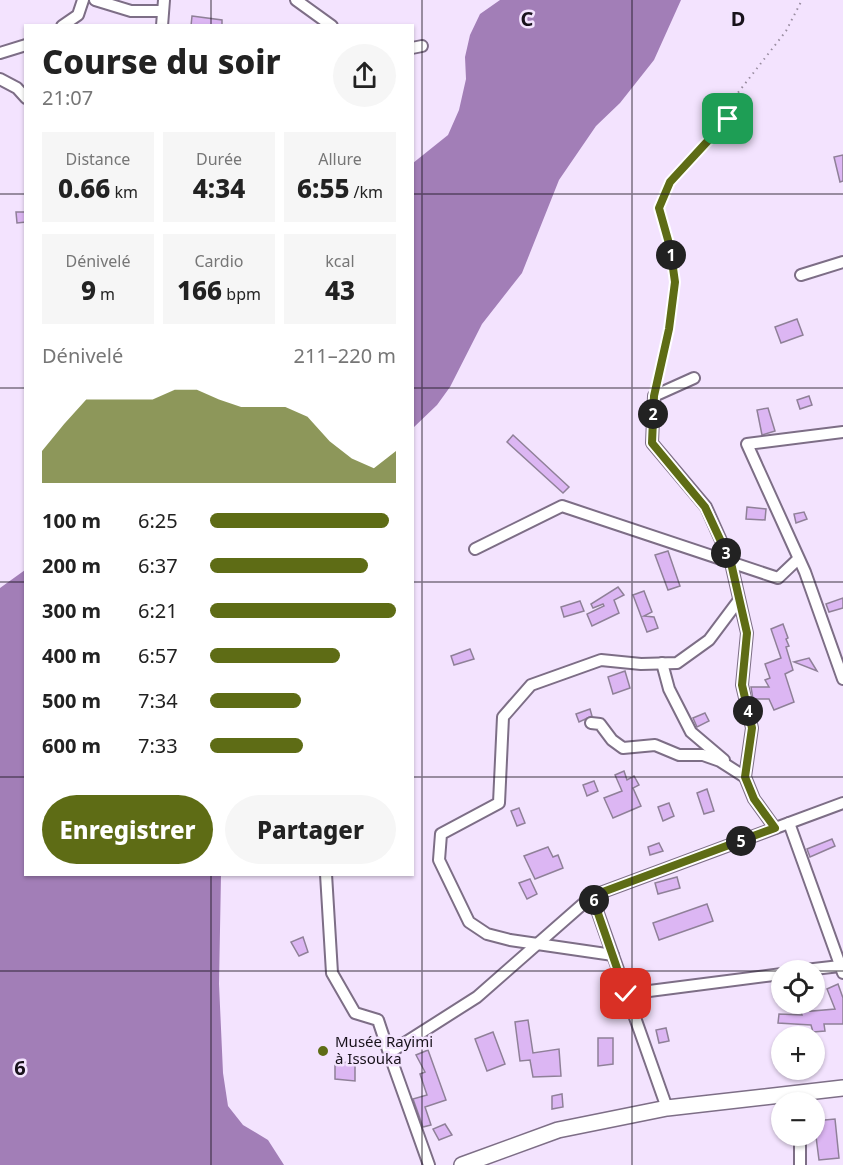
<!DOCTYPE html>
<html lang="fr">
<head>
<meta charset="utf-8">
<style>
	body { margin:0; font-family:"Noto Sans",sans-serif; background:#f6f6f6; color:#222; height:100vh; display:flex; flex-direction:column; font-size:22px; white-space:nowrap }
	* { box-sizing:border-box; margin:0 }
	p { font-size:20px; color:#767676 }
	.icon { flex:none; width:33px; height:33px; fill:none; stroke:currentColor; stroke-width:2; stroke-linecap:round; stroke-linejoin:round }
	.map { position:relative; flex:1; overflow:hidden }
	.sheet { position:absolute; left:24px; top:24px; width:390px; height:852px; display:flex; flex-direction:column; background:#fff; border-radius:0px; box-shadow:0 2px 4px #0004 }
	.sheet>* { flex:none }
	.fabs { position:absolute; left:771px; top:960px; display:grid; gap:12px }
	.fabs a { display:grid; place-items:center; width:54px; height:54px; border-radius:50%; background:#fff; box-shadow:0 2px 4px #0004; font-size:30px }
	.pin { position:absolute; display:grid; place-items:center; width:51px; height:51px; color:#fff; margin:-26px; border-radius:12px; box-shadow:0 3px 9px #0006 }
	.km { position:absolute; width:30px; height:30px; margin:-15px; border-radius:50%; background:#222; color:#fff; font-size:16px; line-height:30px; text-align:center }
	.round { display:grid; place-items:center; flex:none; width:63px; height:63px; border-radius:32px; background:#f6f6f6 }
	.headline { display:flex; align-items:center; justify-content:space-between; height:102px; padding:0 18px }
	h1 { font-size:33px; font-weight:800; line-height:45px }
	.figures { display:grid; grid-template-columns:repeat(3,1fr); gap:9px; height:102px; padding:6px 18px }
	.figures div { display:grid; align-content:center; border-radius:0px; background:#f6f6f6; text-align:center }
	.figures b { font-size:26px; font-weight:800 }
	.figures small { font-size:16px; font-weight:400 }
	.figures p { font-size:16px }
	.chart { height:168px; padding:12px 18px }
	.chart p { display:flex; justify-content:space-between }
	.chart svg { width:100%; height:108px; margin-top:6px; fill:#5e6c15; opacity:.7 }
	.button { display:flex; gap:12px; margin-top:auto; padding:12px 18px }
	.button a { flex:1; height:69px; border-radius:36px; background:#5e6c15; color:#fff; font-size:24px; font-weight:800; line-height:69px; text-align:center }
	.button a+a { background:#f6f6f6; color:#222 }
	ul { padding:0 18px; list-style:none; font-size:20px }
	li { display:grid; grid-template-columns:96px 72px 1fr; align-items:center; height:45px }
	li i { height:15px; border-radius:8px; background:#5e6c15 }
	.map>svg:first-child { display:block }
	.water { fill:#a27eb7 }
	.building { fill:#dcb6f3; stroke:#8f8098; stroke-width:1.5 }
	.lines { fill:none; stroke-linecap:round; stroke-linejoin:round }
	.street-casing { stroke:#7d6e86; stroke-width:14 }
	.secondary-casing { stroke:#7d6e86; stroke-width:18 }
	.path { stroke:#988c9f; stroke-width:2; stroke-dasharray:1.5 4.5; stroke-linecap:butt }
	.street { stroke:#fff; stroke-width:10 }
	.secondary { stroke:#fff; stroke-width:15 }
	.route-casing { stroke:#fff; stroke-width:12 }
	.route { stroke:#5e6c15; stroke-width:8 }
	.grid { fill:none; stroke:#18121b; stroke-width:1.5; stroke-opacity:0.55 }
	.poi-dot { fill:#5e6c15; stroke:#f3e3fe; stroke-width:2 }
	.labels { text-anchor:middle; stroke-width:5; stroke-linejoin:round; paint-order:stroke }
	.poi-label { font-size:15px; fill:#18121b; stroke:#f3e3fe; text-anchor:start }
	.grid-label { font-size:20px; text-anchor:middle; font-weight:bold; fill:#18121b; stroke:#f3e3fe; stroke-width:5; stroke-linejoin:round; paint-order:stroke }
</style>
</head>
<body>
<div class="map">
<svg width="843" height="1165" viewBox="0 0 843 1165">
	<rect width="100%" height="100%" fill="#f3e3fe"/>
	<g class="water">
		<polygon points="500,0 681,0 654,60 620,103 596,126 559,180 522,273 482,324 450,387 437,405 413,428 413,163 448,135 459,110 466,79 465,57 470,35 480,14"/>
		<polygon points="25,570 26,874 221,875 219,984 223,1073 228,1106 243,1125 268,1140 284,1165 0,1165 0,588"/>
	</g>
	<g class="building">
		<polygon points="192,16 222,20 222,26 191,26"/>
		<polygon points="843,155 843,181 840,182 834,157"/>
		<polygon points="16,212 26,212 26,222 17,223"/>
		<polygon points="797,319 803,335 781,343 775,327"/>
		<polygon points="809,396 812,405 800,409 797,400"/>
		<polygon points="768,408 775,431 762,435 757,410"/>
		<polygon points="513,435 569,487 563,493 507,442"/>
		<polygon points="747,507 766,509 765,520 746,519"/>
		<polygon points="804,512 807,519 796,523 794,514"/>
		<polygon points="668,551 680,586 668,590 655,555"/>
		<polygon points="618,587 624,595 614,600 619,613 592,626 587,614 604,606 603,604 593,608 591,604"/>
		<polygon points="644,591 652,612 644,616 654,617 658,628 647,632 633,595"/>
		<polygon points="843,598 843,608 829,612 826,604"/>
		<polygon points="580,601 584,611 564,617 561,607"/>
		<polygon points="783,624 788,638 786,639 789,646 786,647 793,670 785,674 794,702 774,710 769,699 753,699 751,687 769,687 765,680 770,678 765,664 781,658 771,629"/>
		<polygon points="470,649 474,659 454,665 451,656"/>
		<polygon points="809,658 817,671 794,662"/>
		<polygon points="625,671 630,688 613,694 608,677"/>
		<polygon points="590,709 592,716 579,722 576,714"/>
		<polygon points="705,713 709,721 697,727 693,718"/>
		<polygon points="624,771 627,780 634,776 639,785 633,788 641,806 613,818 604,798 622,791 615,775"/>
		<polygon points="594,781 598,791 587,796 583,785"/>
		<polygon points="707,789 714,811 704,814 697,793"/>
		<polygon points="669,803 674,816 663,821 658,807"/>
		<polygon points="519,808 525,823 517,826 511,811"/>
		<polygon points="832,839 835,846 810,857 807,849"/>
		<polygon points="659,843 663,851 650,855 648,847"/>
		<polygon points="548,847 553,857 558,855 563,868 535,879 524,856"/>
		<polygon points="677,877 680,888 658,894 655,883"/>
		<polygon points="530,879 537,894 527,899 519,883"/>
		<polygon points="707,904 713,921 659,940 653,923"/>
		<polygon points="303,937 308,952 299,956 291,942"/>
		<polygon points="838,984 843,998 843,1024 824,1024 825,1031 813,1032 811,1025 778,1023 779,1014 802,1015 801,1012 835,1009 827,989"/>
		<polygon points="528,1020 533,1053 559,1049 561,1076 533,1077 530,1060 520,1061 515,1022"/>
		<polygon points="666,1028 669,1041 659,1043 656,1030"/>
		<polygon points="493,1032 505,1064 487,1071 475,1039"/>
		<polygon points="598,1038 613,1038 613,1064 598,1066"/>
		<polygon points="428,1050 446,1100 425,1107 431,1125 423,1127 413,1099 427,1095 420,1074 425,1072 416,1055"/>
		<polygon points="335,1062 355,1063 355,1081 335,1079"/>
		<polygon points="562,1094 563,1107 552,1109 552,1096"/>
		<polygon points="835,1119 839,1158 819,1160 814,1121"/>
		<polygon points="445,1124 452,1135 439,1140 433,1129"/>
	</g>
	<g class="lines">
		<defs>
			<g id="street">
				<polyline points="95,0 131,11 163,11"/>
				<polyline points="296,0 332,26"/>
				<polyline points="62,26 78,15 83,0"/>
				<polyline points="162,26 164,0"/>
				<polyline points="412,48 422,46"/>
				<polyline points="0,53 26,45"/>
				<polyline points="0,79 17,88 26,98"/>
				<polyline points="801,275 843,262"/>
				<polyline points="694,378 654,396 652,443 706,507 731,563 747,633 742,685 752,728 745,777 754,799 775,828"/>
				<polyline points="843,432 747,444 805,572 843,679"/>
				<polyline points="475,549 562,506 778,578 798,559"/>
				<polyline points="662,663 669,689 691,732 724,760"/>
				<polyline points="591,723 600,724 612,740 623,748 655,745 679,755 703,755 720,761 745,777"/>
				<polyline points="789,823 843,973"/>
				<polyline points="326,874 332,973 355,1013 378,1020 389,1053"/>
				<polyline points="592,896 667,1108"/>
				<polyline points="613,955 510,940 487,934 469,922 439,860 441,834 499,803 503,717 531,685 601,660 641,664 677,663 709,640 739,600"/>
				<polyline points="805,970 840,966"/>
				<polyline points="626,994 782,974"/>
				<polyline points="800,1136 800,1165"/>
				<polyline points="429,1165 389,1053 477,997 592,896 843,803"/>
			</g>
			<polyline id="secondary" points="462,1165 558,1130 667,1108 843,1088"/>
		</defs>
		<use href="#street" class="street-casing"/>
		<use href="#secondary" class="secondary-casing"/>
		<path class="path" d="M 656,385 C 663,354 677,312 675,280 C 673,256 665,232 659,209 L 670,182 L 728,119 L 730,103 L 786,31 L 802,0"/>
		<use href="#street" class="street"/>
		<use href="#secondary" class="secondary"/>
	</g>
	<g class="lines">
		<defs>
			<polyline id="route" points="626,994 592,896 775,828 754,799 745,777 752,728 742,685 747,633 731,563 705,507 652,443 654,396 669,329 675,282 670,247 659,208 670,182 728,119"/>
		</defs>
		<use href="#route" class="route-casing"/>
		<use href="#route" class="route"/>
	</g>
	<path class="grid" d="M 211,0 L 211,26M 422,0 L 422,1165M 632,0 L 632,1165M 0,194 L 26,194M 412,194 L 843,194M 0,388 L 26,388M 412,388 L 843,388M 0,582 L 26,582M 412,582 L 843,582M 0,777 L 26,777M 412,777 L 843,777M 211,874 L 211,1165M 0,971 L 782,971M 814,971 L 843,971"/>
	<circle class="poi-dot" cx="323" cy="1051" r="6"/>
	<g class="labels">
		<g class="poi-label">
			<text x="335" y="1047">Musée Rayimi<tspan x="335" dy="17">à Issouka</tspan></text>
		</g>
	</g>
	<g class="grid-label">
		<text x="527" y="26">C</text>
		<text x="738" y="26">D</text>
		<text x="20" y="1075">6</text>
	</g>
</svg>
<div class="fabs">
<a><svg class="icon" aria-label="locate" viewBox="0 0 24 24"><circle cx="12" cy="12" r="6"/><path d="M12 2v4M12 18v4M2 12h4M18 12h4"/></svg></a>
<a>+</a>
<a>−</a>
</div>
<div class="pin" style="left:728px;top:119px;background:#1e9e55"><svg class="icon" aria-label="arrive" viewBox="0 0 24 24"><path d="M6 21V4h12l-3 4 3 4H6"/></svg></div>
<div class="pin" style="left:626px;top:994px;background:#d93025"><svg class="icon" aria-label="check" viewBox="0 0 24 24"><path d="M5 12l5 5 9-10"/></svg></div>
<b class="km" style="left:671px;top:255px">1</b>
<b class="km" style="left:653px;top:414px">2</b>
<b class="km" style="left:726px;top:553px">3</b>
<b class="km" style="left:748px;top:711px">4</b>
<b class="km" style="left:741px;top:841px">5</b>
<b class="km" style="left:594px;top:900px">6</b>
<section class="sheet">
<div class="headline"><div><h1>Course du soir</h1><p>21:07</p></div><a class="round"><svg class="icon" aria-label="share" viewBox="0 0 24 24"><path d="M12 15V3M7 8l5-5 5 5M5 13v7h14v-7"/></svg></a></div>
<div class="figures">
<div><p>Distance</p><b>0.66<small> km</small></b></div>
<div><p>Durée</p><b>4:34</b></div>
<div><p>Allure</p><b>6:55<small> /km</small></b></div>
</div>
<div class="figures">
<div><p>Dénivelé</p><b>9<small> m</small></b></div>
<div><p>Cardio</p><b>166<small> bpm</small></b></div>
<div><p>kcal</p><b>43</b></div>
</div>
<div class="chart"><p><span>Dénivelé</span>211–220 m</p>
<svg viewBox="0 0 160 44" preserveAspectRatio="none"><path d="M0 44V31L10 20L20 10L30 10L40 10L50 10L60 6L70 6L80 10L90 13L100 13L110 13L120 17L130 27L140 34L150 38L160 31V44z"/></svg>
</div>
<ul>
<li><b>100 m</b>6:25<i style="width:96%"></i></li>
<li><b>200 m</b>6:37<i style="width:85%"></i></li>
<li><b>300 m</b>6:21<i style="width:100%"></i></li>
<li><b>400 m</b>6:57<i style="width:70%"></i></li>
<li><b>500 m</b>7:34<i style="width:49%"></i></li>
<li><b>600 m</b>7:33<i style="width:50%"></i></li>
</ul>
<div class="button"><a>Enregistrer</a><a>Partager</a></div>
</section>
</div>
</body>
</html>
